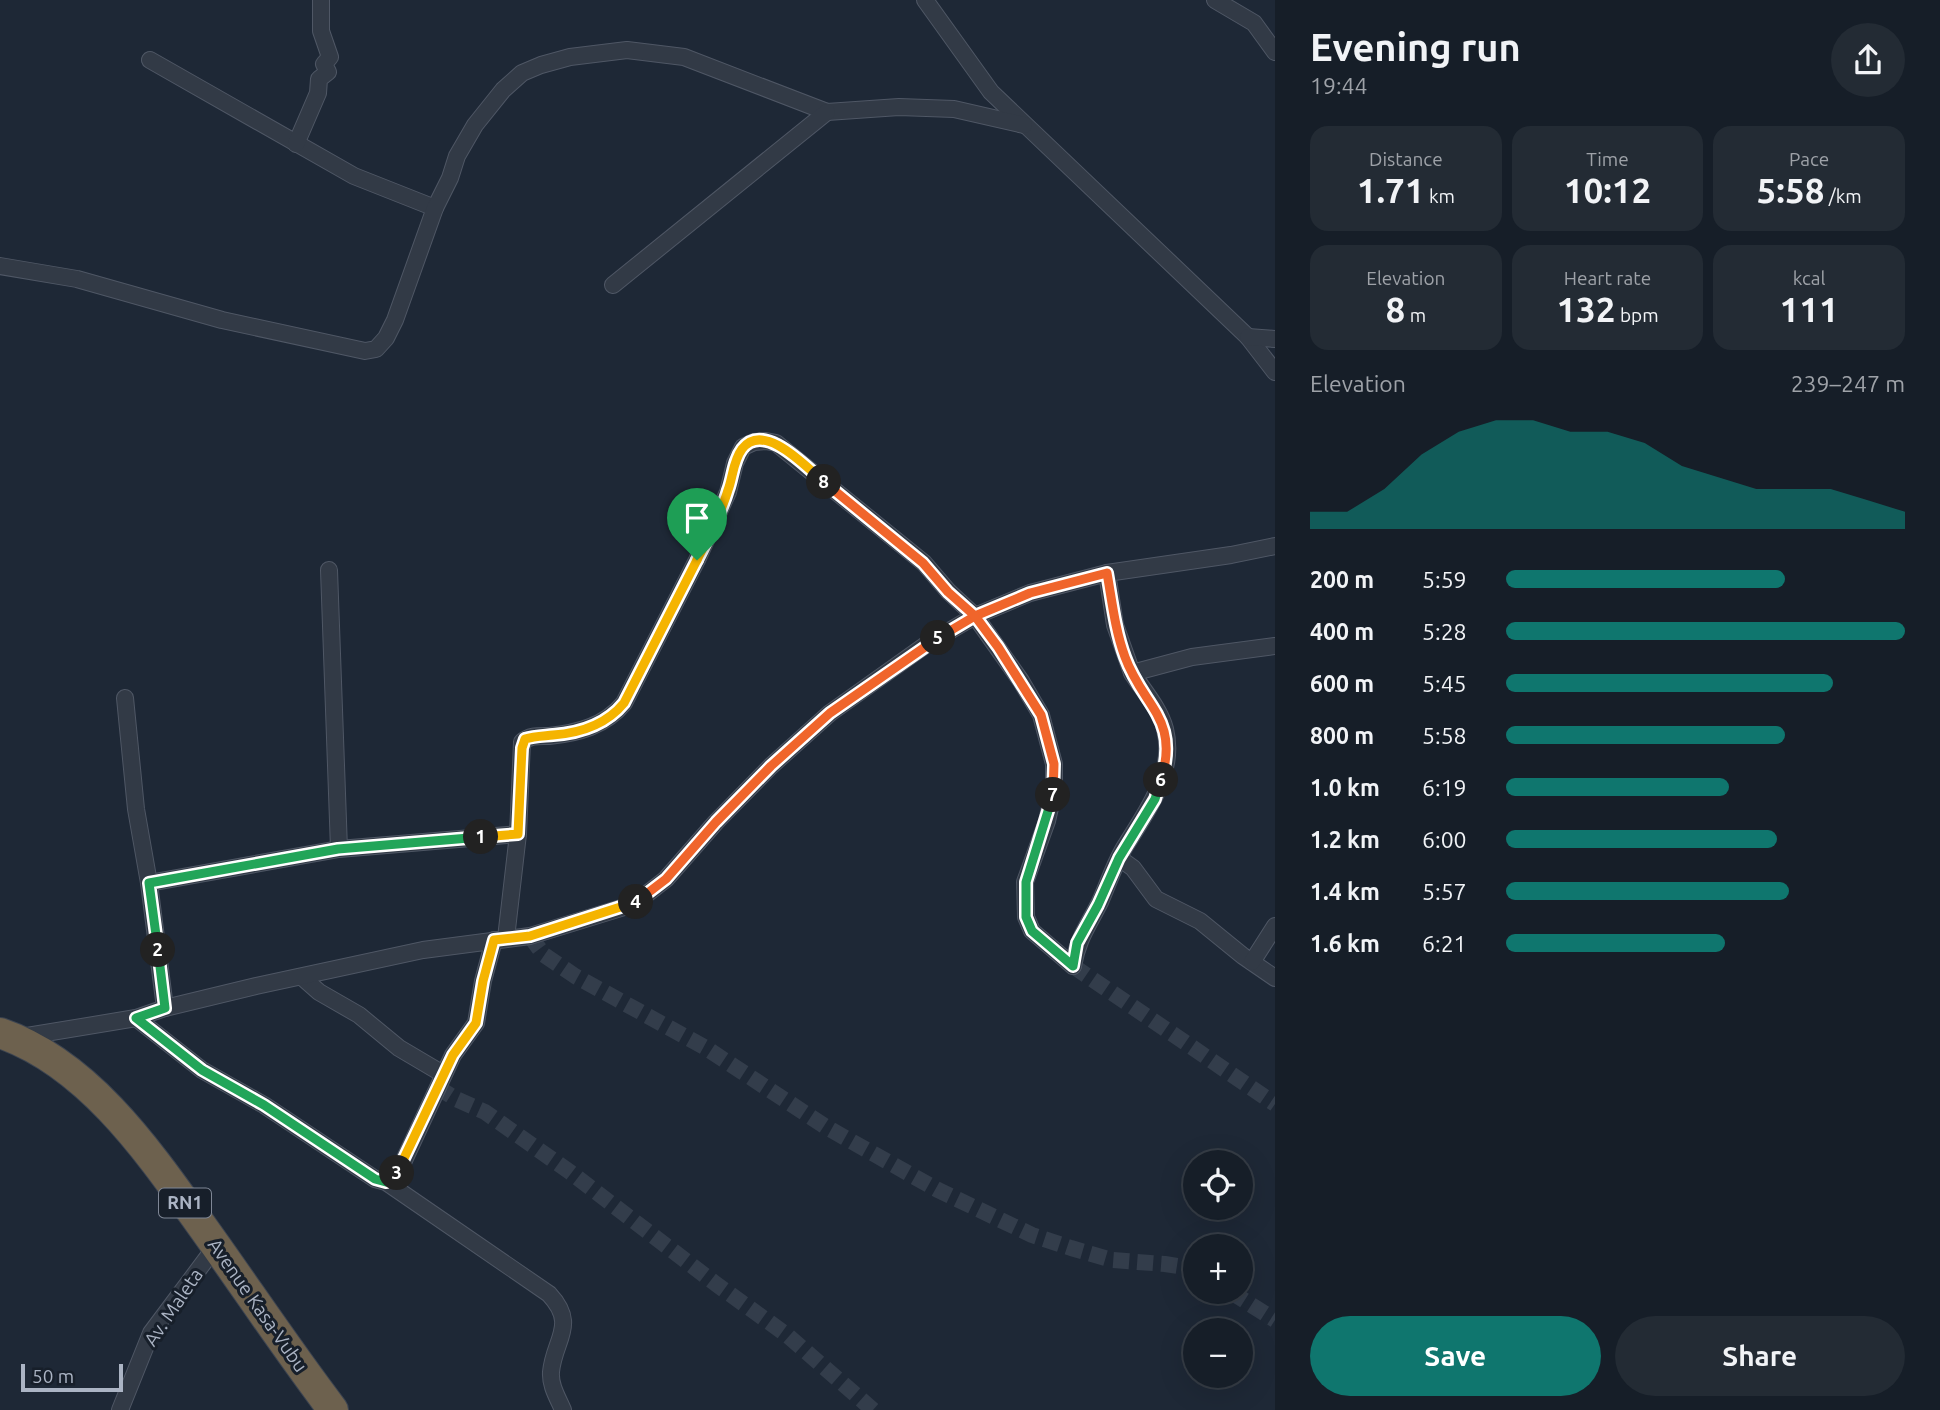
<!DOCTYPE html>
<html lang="en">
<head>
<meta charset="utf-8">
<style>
	body { margin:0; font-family:Ubuntu,sans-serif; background:#232b34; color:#f1f3f6; height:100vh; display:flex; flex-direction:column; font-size:26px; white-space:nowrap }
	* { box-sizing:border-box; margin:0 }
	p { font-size:23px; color:#9ea2a8 }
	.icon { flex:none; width:38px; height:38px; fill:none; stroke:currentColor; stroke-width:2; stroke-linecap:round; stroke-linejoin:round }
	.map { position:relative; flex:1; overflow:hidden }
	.panel { display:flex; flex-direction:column; background:#161e28; width:665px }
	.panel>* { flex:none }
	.tools { position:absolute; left:1183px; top:1150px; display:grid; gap:14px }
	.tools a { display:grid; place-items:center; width:70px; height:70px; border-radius:50%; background:#161e28; box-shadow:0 7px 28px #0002,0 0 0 2px #353c45; font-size:35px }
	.scale { position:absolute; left:21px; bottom:18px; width:102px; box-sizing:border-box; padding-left:7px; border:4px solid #abb4c4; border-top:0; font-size:19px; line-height:24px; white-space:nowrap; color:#abb4c4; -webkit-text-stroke:5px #171f2a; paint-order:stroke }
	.pin { position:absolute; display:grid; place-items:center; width:60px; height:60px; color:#fff; margin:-72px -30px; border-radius:50% 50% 50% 0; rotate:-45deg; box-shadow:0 0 7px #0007 }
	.pin .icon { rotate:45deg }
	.km { position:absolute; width:35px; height:35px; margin:-18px; border-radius:50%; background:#222; color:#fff; font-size:19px; line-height:35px; text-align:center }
	.round { display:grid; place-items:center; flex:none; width:74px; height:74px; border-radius:37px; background:#232b34 }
	.headline { display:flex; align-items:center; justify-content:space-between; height:119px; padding:0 35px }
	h1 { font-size:38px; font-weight:700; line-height:52px }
	.figures { display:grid; grid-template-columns:repeat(3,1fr); gap:10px; height:119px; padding:7px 35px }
	.figures div { display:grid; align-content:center; border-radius:18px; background:#232b34; text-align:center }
	.figures b { font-size:35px; font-weight:700 }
	.figures small { font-size:19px; font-weight:400 }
	.figures p { font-size:19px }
	.chart { height:196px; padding:14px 35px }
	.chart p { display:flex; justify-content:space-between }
	.chart svg { width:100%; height:126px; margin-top:7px; fill:#0f766e; opacity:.7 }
	.cta { display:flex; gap:14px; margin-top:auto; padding:14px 35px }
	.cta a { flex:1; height:80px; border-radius:42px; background:#0f766e; color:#fff; font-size:28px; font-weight:700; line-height:80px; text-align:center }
	.cta a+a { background:#232b34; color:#f1f3f6 }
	ul { padding:0 35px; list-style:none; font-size:23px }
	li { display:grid; grid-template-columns:112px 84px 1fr; align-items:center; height:52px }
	li i { height:18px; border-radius:9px; background:#0f766e }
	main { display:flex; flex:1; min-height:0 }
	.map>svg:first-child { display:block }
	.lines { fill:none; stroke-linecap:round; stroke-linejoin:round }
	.street-tunnel { stroke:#333d4b; stroke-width:16; stroke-dasharray:16 8; stroke-linecap:butt }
	.street-casing { stroke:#4f5765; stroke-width:18 }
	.highway-casing { stroke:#3c4451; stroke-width:32 }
	.street { stroke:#323a46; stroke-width:16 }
	.highway { stroke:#6d614e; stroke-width:30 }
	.split-1-casing { stroke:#fff; stroke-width:14 }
	.split-2-casing { stroke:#fff; stroke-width:14 }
	.split-3-casing { stroke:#fff; stroke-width:14 }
	.split-4-casing { stroke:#fff; stroke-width:14 }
	.split-5-casing { stroke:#fff; stroke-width:14 }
	.split-6-casing { stroke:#fff; stroke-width:14 }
	.split-7-casing { stroke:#fff; stroke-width:14 }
	.split-8-casing { stroke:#fff; stroke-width:14 }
	.split-9-casing { stroke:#fff; stroke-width:14 }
	.split-1 { stroke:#f5b400; stroke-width:9 }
	.split-2 { stroke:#22a559; stroke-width:9 }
	.split-3 { stroke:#22a559; stroke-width:9 }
	.split-4 { stroke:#f5b400; stroke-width:9 }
	.split-5 { stroke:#f0652b; stroke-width:9 }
	.split-6 { stroke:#f0652b; stroke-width:9 }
	.split-7 { stroke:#22a559; stroke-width:9 }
	.split-8 { stroke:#f0652b; stroke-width:9 }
	.split-9 { stroke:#f5b400; stroke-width:9 }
	.labels { text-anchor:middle; stroke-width:6; stroke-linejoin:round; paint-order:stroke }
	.shield { fill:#171f2a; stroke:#7f8796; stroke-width:2 }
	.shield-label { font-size:18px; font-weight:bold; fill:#abb4c4 }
	.street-label { font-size:19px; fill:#abb4c4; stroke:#171f2a }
</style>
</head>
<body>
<main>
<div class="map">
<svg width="1275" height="1410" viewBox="0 0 1275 1410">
	<rect width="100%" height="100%" fill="#1e2836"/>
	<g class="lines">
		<g class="street-tunnel">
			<polyline points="530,936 544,955 575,976 706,1048 826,1127 938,1190 1032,1235 1071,1248 1112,1260 1165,1264 1185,1267 1195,1271"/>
			<polyline points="1073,966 1275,1104"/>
			<polyline points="437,1087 456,1099 485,1112 570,1172 716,1284 787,1335 873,1410"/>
			<polyline points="1231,1292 1275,1320"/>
		</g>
		<defs>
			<g id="street">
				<polyline points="925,0 991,92 1248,337 1275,372"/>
				<polyline points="1215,0 1254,23 1275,52"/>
				<polyline points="150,60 354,176 435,208"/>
				<polyline points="296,144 318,93 319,79 328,72 324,64 330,57 321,31 321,0"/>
				<polyline points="0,266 77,279 222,320 365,351 376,349 386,338 395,320 435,208 450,178 457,156 475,125 503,90 522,73 541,65 570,57 627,50 684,57 827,112 899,107 954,109 1024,125"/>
				<polyline points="613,285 827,112"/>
				<polyline points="1248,337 1275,339"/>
				<polyline points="329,570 339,849"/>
				<polyline points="1107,573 1115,625 1132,673 1192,657 1275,646"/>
				<polyline points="125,698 136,809 149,883 165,1008"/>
				<polyline points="1119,858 1133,868 1156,899 1200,921 1243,956 1275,978"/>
				<polyline points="149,883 339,849 518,834"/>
				<path d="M 506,938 L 518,834 L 522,742 C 530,735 539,736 549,736 C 578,733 605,726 624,703 L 697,560 L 728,492 L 735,463 L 743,447 L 754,442 L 766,441 L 776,443 L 924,563 L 948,591 L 975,616 L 1021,681 L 1041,715 L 1054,764 L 1054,790 L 1047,821 L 1025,882 L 1026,917 L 1032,931 L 1073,966"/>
				<polyline points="1252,962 1275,926"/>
				<path d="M 1073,966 C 1078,938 1088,926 1100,902 C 1108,884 1114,865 1124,848 C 1146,812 1176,774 1165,729 C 1160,709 1143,690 1132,673"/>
				<polyline points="302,977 319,992 359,1015 399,1048 443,1074"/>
				<path d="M 136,1018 L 202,1070 L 264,1105 L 375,1179 L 386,1182 L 549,1294 C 578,1325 554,1339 551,1372 C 550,1386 558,1398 563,1410"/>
				<polyline points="21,1037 136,1018 165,1008 256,986 423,950 530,936 634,904 666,879 716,822 771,766 830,713 927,644 975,616 1030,593 1107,573 1231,555 1275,546"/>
				<polyline points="386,1182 394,1177 400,1169 453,1055 476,1023 483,981 494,940"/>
				<polyline points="120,1410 151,1333 216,1246"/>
			</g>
			<path id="highway" d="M 0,1033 C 90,1064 151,1155 204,1229 C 247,1289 288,1351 333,1410"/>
		</defs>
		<use href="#street" class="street-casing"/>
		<use href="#highway" class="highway-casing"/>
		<use href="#street" class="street"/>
		<use href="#highway" class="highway"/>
	</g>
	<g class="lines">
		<defs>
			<path id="split-1" d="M 481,837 L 518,834 L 522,748 L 525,739 C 534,736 544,736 553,735 C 581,733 606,725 624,703 L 697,560"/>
			<polyline id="split-2" points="158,950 149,883 338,849 481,837"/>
			<polyline id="split-3" points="158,950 165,1008 136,1018 202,1070 264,1105 375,1179 386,1182 397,1173"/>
			<polyline id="split-4" points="397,1173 453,1055 476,1023 483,981 494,940 530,936 636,902"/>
			<polyline id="split-5" points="636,902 666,879 716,822 771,766 830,713 938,638"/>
			<path id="split-6" d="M 938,638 L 975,616 L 1030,593 L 1107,573 C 1112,601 1115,630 1125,657 C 1143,707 1180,718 1161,780"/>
			<polyline id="split-7" points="1053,795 1026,882 1026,917 1032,931 1073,966 1077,943 1098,905 1119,858 1155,799 1161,780"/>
			<polyline id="split-8" points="824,482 923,563 948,592 975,616 998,647 1041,715 1054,764 1053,795"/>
			<path id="split-9" d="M 697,560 C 708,538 721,514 728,490 C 733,477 733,461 742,449 C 764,420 807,468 824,482"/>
		</defs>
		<use href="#split-1" class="split-1-casing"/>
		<use href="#split-2" class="split-2-casing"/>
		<use href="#split-3" class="split-3-casing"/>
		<use href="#split-4" class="split-4-casing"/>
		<use href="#split-5" class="split-5-casing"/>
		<use href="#split-6" class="split-6-casing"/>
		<use href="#split-7" class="split-7-casing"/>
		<use href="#split-8" class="split-8-casing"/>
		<use href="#split-9" class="split-9-casing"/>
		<use href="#split-1" class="split-1"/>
		<use href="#split-2" class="split-2"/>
		<use href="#split-3" class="split-3"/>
		<use href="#split-4" class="split-4"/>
		<use href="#split-5" class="split-5"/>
		<use href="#split-6" class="split-6"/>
		<use href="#split-7" class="split-7"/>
		<use href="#split-8" class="split-8"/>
		<use href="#split-9" class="split-9"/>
	</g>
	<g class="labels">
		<rect class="shield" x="159" y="1188.5" width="52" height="29" rx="5"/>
		<g class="shield-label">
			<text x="185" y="1209">RN1</text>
		</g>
		<g class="street-label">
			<text transform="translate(258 1305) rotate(55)" y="7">Avenue Kasa-Vubu</text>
			<text transform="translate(173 1307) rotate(-56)" y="7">Av. Maleta</text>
		</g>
	</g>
</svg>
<div class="tools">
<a><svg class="icon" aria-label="locate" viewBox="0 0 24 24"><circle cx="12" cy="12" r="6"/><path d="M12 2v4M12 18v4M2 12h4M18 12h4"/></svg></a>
<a>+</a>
<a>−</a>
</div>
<div class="scale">50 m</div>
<div class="pin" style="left:697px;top:560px;background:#1e9e55"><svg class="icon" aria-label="arrive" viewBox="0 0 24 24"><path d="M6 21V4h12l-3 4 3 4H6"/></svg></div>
<b class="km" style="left:481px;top:837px">1</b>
<b class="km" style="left:158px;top:950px">2</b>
<b class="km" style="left:397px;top:1173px">3</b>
<b class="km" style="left:636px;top:902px">4</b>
<b class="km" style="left:938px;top:638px">5</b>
<b class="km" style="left:1161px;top:780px">6</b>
<b class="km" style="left:1053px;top:795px">7</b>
<b class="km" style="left:824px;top:482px">8</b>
</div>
<section class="panel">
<div class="headline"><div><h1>Evening run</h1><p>19:44</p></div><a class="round"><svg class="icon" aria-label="share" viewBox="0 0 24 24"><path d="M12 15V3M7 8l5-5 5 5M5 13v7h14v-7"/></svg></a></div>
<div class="figures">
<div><p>Distance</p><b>1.71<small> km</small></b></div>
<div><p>Time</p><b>10:12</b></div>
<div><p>Pace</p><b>5:58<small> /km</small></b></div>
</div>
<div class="figures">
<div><p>Elevation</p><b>8<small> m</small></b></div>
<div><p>Heart rate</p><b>132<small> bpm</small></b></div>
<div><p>kcal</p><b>111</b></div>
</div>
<div class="chart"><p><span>Elevation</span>239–247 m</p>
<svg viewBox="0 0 160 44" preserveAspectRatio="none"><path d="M0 44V38L10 38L20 30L30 18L40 10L50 6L60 6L70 10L80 10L90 14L100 22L110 26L120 30L130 30L140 30L150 34L160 38V44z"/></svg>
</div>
<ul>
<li><b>200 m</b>5:59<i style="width:70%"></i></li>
<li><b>400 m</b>5:28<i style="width:100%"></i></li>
<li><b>600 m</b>5:45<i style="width:82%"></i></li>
<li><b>800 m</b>5:58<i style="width:70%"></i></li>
<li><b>1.0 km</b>6:19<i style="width:56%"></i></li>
<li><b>1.2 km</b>6:00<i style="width:68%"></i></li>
<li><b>1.4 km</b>5:57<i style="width:71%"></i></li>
<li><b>1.6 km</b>6:21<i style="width:55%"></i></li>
</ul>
<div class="cta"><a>Save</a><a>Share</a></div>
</section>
</main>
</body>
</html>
